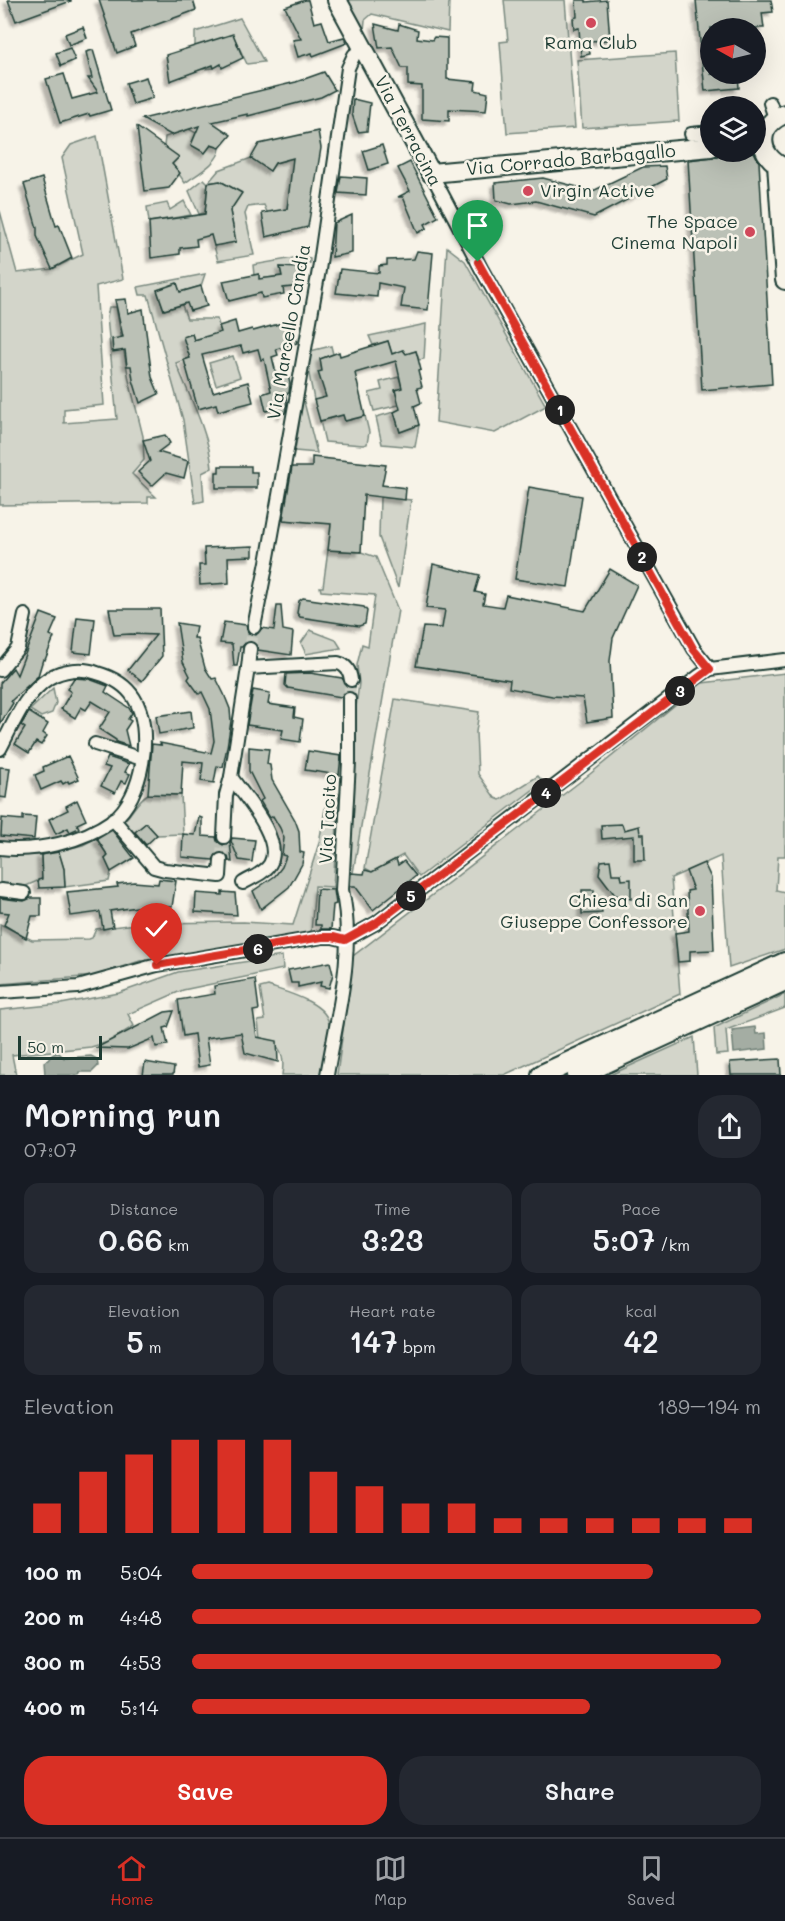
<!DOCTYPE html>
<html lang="en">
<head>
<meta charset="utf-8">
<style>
	body { margin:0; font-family:Mali,sans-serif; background:#242831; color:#f1f3f6; height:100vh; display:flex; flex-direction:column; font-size:22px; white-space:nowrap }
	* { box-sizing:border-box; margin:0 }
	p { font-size:20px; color:#9ea1a6 }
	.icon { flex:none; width:33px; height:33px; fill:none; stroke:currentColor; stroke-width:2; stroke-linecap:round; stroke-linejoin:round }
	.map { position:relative; height:1075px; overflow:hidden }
	.side { display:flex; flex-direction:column; background:#171b24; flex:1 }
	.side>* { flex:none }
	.needle { width:39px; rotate:278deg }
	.buttons { position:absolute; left:700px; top:18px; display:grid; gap:12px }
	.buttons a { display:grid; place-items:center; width:66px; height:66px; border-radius:50%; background:#171b24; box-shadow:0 6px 24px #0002; font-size:30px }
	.scale { position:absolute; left:18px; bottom:15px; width:84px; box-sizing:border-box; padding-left:6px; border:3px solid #1f3d34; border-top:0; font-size:16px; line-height:21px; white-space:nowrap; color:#1f3d34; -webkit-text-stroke:4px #f7f3e8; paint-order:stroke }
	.pin { position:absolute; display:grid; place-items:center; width:51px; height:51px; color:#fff; margin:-62px -26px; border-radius:50% 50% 50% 0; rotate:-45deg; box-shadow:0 0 6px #0007 }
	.pin .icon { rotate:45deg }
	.km { position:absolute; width:30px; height:30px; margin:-15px; border-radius:50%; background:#222; color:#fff; font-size:16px; line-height:30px; text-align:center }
	.round { display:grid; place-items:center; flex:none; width:63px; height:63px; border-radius:24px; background:#242831 }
	.overview { display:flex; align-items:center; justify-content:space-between; height:102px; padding:0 24px }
	h1 { font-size:33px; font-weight:600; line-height:45px }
	.stats { display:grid; grid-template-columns:repeat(3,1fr); gap:9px; height:102px; padding:6px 24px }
	.stats div { display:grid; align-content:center; border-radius:15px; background:#242831; text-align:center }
	.stats b { font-size:30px; font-weight:600 }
	.stats small { font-size:16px; font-weight:400 }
	.stats p { font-size:16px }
	.chart { height:168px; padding:12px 24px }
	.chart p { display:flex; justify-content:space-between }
	.chart svg { width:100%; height:108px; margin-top:6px; stroke:#d93025; stroke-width:6 }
	.button { display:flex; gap:12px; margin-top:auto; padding:12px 24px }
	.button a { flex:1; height:69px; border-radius:24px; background:#d93025; color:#fff; font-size:24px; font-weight:600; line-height:69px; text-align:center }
	.button a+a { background:#242831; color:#f1f3f6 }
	ul { padding:0 24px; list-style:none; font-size:20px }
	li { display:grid; grid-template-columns:96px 72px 1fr; align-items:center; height:45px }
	li i { height:15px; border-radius:8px; background:#d93025 }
	.tab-bar { display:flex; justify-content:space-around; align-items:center; height:84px; border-top:2px solid #363941; background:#171b24; font-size:16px; color:#9ea1a6 }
	.tab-bar a { display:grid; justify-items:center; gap:3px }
	.tab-bar .active { color:#d93025 }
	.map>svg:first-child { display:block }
	.green { fill:#d3d5ca; stroke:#79897f; stroke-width:1.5 }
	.water { fill:#a4ada3; stroke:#6f8077; stroke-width:1.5 }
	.building { fill:#bbc1b6; stroke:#1f3d34; stroke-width:1.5; filter:url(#shadow) }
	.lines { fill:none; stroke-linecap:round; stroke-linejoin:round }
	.street-tunnel { stroke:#cccfc4; stroke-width:12; stroke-dasharray:12 6; stroke-linecap:butt }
	.street-casing { stroke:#1f3d34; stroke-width:16 }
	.secondary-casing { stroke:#1f3d34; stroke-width:22 }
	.primary-casing { stroke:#1f3d34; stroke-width:24 }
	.street { stroke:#f7f3e8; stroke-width:12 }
	.secondary { stroke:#f7f3e8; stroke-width:18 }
	.primary { stroke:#f7f3e8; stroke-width:20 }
	.route-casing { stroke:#fff; stroke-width:12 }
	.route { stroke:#d93025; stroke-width:8 }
	.poi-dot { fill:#d1495b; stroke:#f7f3e8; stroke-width:2 }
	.labels { text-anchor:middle; stroke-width:5; stroke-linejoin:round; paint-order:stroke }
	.poi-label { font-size:18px; fill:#1f3d34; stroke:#f7f3e8; text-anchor:end }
	.street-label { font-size:18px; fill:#1f3d34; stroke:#f7f3e8 }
</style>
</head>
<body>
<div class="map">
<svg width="785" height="1075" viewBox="0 0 785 1075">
	<defs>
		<filter id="shadow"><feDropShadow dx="-4" dy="4" stdDeviation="1.5" flood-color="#0004"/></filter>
	</defs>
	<rect width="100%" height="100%" fill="#f7f3e8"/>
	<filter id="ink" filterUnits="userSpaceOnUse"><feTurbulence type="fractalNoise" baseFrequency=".0167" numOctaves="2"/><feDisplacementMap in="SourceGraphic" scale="12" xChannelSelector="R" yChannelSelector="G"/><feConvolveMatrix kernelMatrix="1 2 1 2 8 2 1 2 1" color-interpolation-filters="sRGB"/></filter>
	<g filter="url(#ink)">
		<g class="green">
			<polygon points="347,0 449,0 448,32 372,14 365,20 364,31"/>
			<polygon points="504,0 565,0 575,128 507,133 500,42 508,41"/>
			<polygon points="240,18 264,62 247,64 233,35 207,43 214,68 203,69 195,46 195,32"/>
			<polygon points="675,53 679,121 582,128 577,60"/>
			<path d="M 189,129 L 196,133 L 191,145 L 205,152 L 211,145 L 220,148 C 219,163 197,174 185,183 L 172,164 L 179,157 L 164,146 L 165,137 Z"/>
			<polygon points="97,136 123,279 96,286 104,405 64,409 64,423 117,419 107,317 109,307 116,307 129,380 143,436 144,460 132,474 156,497 148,497 148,503 0,505 0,211 17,273 52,269 83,254 62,158 71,145"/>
			<polygon points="297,157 292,172 287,209 267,212 264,205 248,207 245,214 254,255 218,261 214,246 236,242 230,211 241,192 220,181 208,183 205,213 199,214 189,191 204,179 208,183 219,170 251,158 270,171 275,163"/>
			<polygon points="184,201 191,215 149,222 147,207 167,203 170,210"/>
			<polygon points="447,247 465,261 546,406 495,433 436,422"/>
			<polygon points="305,256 310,259 310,263 300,263 301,268 280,267 282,276 259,279 259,274 254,275 253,265"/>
			<path d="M 205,274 L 201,286 L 180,292 L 177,284 L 157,290 L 164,310 L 182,305 L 187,319 L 217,319 L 223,338 L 206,337 L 194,340 L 192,334 L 184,336 L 190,358 L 176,363 C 188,393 210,436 212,468 L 202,473 L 204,501 L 195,503 L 183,420 L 148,295 L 140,295 L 138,287 Z"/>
			<polygon points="426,324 424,359 419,360 416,351 406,354 403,350 392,354 388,341 373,345 369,336"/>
			<polygon points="331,346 333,354 320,359 322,371 337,398 314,400 308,369 310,351"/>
			<polygon points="233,356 240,377 216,385 209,363"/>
			<polygon points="399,377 402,388 395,390 399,405 374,411 369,393 382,390 380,382"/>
			<polygon points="303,398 317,453 295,451"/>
			<polygon points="341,408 345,421 365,416 369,432 367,444 363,445 325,442 320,421 336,417"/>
			<polygon points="394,412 400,432 419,425 415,447 382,444 376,417"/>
			<polygon points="380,497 411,500 398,588 379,537"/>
			<polygon points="328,550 361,552 376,557 398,610 353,873 348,873 356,756 355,716 359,683 357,665 362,644 368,646 375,595 321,591 320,587 323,587"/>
			<polygon points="310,630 336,640 341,648 306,654 301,643"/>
			<polygon points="785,673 785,856 778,856 776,890 785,892 785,949 729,968 721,856 671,878 680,994 504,1075 337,1075 353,956 590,774 702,683"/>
			<polygon points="53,688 56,703 52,713 41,717 30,710"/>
			<polygon points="395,699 479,712 476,732 478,774 495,798 500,800 538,776 543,782 419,877 403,855 372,872 365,868"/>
			<polygon points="328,792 339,794 333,887 315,886 311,932 225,949 146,959 94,976 0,984 0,924 32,940 89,939 92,938 96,929 144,923 244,922 293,925 319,843"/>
			<path d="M 148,794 L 181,795 L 183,834 L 157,835 L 146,823 L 134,833 L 123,822 C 133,813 137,800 148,794 Z"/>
			<polygon points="96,838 108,856 105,859 111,872 109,881 65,887 64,869 58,851 83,845"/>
			<polygon points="0,855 41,855 42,879 19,889 0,885"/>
			<polygon points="282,956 283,969 183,990 128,1014 134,1026 108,1042 91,1047 12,1055 16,1075 0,1075 0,1010 61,1004 119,993 178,972"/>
			<path d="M 268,986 C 285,992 326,1002 329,1024 C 331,1033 322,1064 320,1075 L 282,1075 C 285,1055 281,1042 260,1039 L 258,1021 L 265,1020 L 260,988 Z"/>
			<polygon points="785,994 785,1008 726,1030 728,1054 716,1055 714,1028"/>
			<polygon points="694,1037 697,1075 610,1075"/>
		</g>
		<g class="water">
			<polygon points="755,1027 756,1034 766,1033 767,1049 734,1053 732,1030"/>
			<polygon points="58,1052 64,1058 91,1056 97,1059 98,1066 92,1072 80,1072 79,1075 45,1075 44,1062 48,1060 52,1055"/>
		</g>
		<g class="building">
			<polygon points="8,0 71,0 71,1 16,21"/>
			<polygon points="99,0 193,0 196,10 131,34 135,46 117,53"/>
			<polygon points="305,0 308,0 314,23 322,21 329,41 344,37 347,43 313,56 312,53 298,57 293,40 301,39 285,7"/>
			<polygon points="576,0 586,0 586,2 607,0 610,40 588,41 590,54 581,56 579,28 574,29 573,18 577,17"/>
			<polygon points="696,0 771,0 773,12 762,13 764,28 711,28 711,74 738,74 739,88 705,91"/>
			<polygon points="375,24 398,30 399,24 418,30 417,38 432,40 434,37 447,38 447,79 476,82 475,90 488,93 486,111 449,109 449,121 422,119 422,86 408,85 408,68 402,68 392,47 379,48"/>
			<polygon points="83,27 87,38 69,45 65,34"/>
			<polygon points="233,34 243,58 222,68 221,64 214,68 213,65 170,81 166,55"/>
			<polygon points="70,48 75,60 61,66 56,53"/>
			<polygon points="93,50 111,110 90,116 89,114 60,123 46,79 64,74 72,99 98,92 88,78 92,78 86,52"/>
			<polygon points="324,72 335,90 321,97 248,116 248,114 212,122 231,135 220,148 211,145 205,153 191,145 199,126 171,135 142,119 296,82"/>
			<polygon points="146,77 153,98 133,104 126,83"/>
			<polygon points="353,99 370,103 367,131 358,132 352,114"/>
			<polygon points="137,127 179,157 172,164 180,173 169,188 145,191"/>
			<polygon points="318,131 321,148 308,227 266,237 262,213 287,209 293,158 275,163 270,171 251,158 259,144"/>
			<polygon points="382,145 388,164 369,170 363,151"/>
			<polygon points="754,152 759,162 772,384 702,390 688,160"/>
			<polygon points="410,162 438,217 425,224 427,228 418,233 403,197 398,197 410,191 398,168"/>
			<polygon points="665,166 667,179 594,217 536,201 511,204 496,200 495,183 543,178 593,191 643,167"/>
			<polygon points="341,176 367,178 366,195 338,193"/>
			<polygon points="42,178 56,226 59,225 72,258 52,269 37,236 37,228 24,184"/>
			<polygon points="220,181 242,193 230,211 236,242 214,246 211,235 196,239 197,246 180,248 180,254 151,258 149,222 205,214 208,183"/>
			<polygon points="352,215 352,253 332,257 334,223"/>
			<polygon points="417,251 433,253 428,310 401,307 404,288 378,283 377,297 336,293 340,269 379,273 379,266 387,265 387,260 414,259"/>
			<polygon points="280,267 301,268 302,286 283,288 284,294 262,298 261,293 229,301 223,281 259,274 259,279 282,276"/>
			<polygon points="177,283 180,292 201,286 207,306 190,311 187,303 164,310 157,290"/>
			<polygon points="126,299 128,313 143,309 152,377 159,394 140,403 133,380 131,366 127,366 125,350 113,352 112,339 123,337 115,300"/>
			<polygon points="235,321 238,333 252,329 253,331 286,322 289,334 294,333 297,343 276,349 278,355 272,357 277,377 288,374 290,384 289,393 285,394 287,402 285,413 280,415 278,408 266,411 262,394 271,391 264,359 261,360 258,349 243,353 241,346 202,355 213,392 248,382 253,402 218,411 216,404 198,409 184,360 190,358 183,337 192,334 194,340 221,332 219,326"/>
			<polygon points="388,341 392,354 403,350 406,354 416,351 421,370 418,371 422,387 417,388 421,403 414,406 419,425 400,432 394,412 400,409 395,390 402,388 396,361 355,373 365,416 345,421 343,415 320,421 314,400 326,397 318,372 322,371 320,359 339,352 340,356"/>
			<polygon points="165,435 170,443 158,452 188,461 184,478 166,473 152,486 138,472 150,461 143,440"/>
			<polygon points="312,457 386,465 382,485 406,488 405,500 364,495 361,552 328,550 331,524 283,520 292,467 312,467"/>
			<polygon points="219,466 251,466 251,472 257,472 257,488 216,488 216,472 219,472"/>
			<polygon points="529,487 582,496 568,587 515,579"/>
			<polygon points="253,546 253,556 228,557 229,583 200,585 199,565 205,565 204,548"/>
			<polygon points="433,564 480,575 475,592 485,594 483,604 503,607 506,595 585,611 610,569 637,585 613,638 610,661 613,718 587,722 583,698 552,696 509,688 510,680 416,666 423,627 442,628 445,610 426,608"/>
			<polygon points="303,598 364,607 367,611 365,624 359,626 300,617 297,613 299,601"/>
			<polygon points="277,606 281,606 283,630 293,632 291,655 258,650 255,643 247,641 242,647 240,647 237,666 234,666 232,644 220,643 224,622 246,625 248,633 256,635 262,628 274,630"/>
			<polygon points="109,609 160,609 162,656 142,681 128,670 156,635 131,634 114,635"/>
			<polygon points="41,613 57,619 50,635 54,637 45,660 43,659 38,676 11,701 13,703 0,724 0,683 13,668 17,675"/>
			<polygon points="77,617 95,619 91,654 73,652"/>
			<polygon points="177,623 196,626 194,638 197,638 205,668 212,679 216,678 224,694 230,709 231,721 227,747 223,767 217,766 214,783 201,781 203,763 183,761 181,795 148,794 152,744 161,745 160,743 211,753 214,741 210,709 202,692 199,694 188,679 190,676 183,662"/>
			<polygon points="310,673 342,678 348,687 355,687 354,692 345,692 341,697 288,688 285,685 286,674"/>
			<polygon points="74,678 89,679 108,686 105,692 129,708 132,713 128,719 131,721 125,730 129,746 116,742 116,740 99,729 110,712 92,701 86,710 81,707 75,718 61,709 71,692 67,689"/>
			<polygon points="253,690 270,693 268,704 295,708 294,717 303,719 300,742 281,739 283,730 247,725"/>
			<polygon points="191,711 193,728 159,734 156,716"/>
			<polygon points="29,712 48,724 43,733 47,736 41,745 36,742 29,753 15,744 25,728 21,725"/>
			<polygon points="249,747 269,749 267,764 270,765 272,780 295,820 299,831 300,852 304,853 302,864 289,887 261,909 253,891 275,876 282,867 286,856 282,855 284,838 280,828 273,816 270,818 260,801 263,799 249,771"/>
			<polygon points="308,751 341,756 339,775 305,770"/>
			<polygon points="68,756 79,779 69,783 68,781 63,784 61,781 41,790 35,775 44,771 43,767"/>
			<polygon points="108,757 129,764 125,772 130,774 126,783 121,781 115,793 101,786 110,768 104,766"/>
			<polygon points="0,767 10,768 6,798 0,797"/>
			<polygon points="77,800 86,820 77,824 79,828 70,832 68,828 56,834 49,819 68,810 66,806"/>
			<polygon points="23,816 36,817 34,839 1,836 2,818 23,820"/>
			<polygon points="199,817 202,818 202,836 216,837 217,841 223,845 230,842 232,862 229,861 228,856 222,852 217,853 213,860 182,857 183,834 195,835"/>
			<polygon points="146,823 157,835 146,845 135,832"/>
			<polygon points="622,824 624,830 639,826 640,834 644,834 645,860 634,860 634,836 602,839 601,825"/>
			<polygon points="112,830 134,858 111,872 105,859 108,856 97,839"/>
			<polygon points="232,838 255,840 252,862 239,860 231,841"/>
			<polygon points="59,852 64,869 65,887 39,888 38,880 42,879 41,855"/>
			<polygon points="396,859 398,865 404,861 416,876 373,910 355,886 350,886 351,873 364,874 365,870 372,872"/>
			<polygon points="610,860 612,874 621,874 622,880 631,879 631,899 615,895 599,874 601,861"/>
			<polygon points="704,863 711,878 714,950 690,951 690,961 678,962 675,933 689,931 687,891 693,890 686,871"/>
			<polygon points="159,879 176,881 172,907 137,907 110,911 113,927 103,929 100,912 71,916 67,892 118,887 117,884 134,882 158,884"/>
			<polygon points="317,889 334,890 336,904 333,905 331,929 321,929 321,925 315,925"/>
			<polygon points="582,890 594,890 594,902 601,902 602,913 582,914"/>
			<polygon points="222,892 235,893 237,915 195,912 196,893 222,895"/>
			<polygon points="0,898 24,901 31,898 41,898 41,916 32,916 26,938 4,925 9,913 0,912"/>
			<polygon points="330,962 333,974 329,988 320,986 321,982 298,987 298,983 291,983 288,970"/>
			<polygon points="255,979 259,1010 253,1011 257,1037 277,1041 278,1062 245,1053 241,1033 206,1038 210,1065 198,1067 194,1034 183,1036 178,1000 215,994 214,986"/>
			<polygon points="174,1011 168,1027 164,1028 168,1045 156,1047 154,1038 128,1049 96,1048 165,1012"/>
			<polygon points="780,1059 781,1075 731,1075 730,1062"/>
			<polygon points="145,1062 174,1067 173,1075 143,1075"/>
		</g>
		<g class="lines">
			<g class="street-tunnel">
				<polyline points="250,649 254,627"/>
				<polyline points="349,699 351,680"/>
				<polyline points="221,860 224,837"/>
			</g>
			<defs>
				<g id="street">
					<polyline points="770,103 775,118"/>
					<polyline points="691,134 711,132"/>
					<polyline points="431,173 482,270 694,649 710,669"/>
					<polyline points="254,627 268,557 319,270 348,68 354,55 364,49"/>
					<polyline points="248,668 250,649"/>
					<polyline points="0,670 18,648 25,615"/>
					<polyline points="95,744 142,759"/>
					<path d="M 0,749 C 13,725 24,694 49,678 C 62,670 82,667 97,673 C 111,677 126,685 134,698 C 154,729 143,798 113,820 C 82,842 38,852 0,848"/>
					<path d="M 231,777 C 244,796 284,840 270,864 C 265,873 251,878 243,883"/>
					<polyline points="113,819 154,867 165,870 220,876 221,860"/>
					<path d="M 224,837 L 226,795 L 231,777 L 248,668 L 338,663 C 346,665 350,671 351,680"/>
					<polyline points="1,890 24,893"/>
					<polyline points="345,940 376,923 699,676 710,669 785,660"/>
					<polyline points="0,992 78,987 157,965 322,937 333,937 345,940"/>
					<path d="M 327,1075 C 337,1016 356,949 342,890 L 349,762 L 349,699"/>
				</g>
				<g id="secondary">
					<polyline points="337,0 431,173 711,147"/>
					<path d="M 785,114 C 756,125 756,156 785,168"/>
					<polyline points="777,164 785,280"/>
				</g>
				<g id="primary">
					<polyline points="542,1075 785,963"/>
					<polyline points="578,1075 785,980"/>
				</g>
			</defs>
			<use href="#street" class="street-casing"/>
			<use href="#secondary" class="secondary-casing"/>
			<use href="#primary" class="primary-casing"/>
			<use href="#street" class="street"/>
			<use href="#secondary" class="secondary"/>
			<use href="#primary" class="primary"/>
		</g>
	</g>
	<g class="lines" filter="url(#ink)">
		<defs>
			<polyline id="route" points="157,965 322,937 333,937 345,940 376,923 710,669 694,650 478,262"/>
		</defs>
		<use href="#route" class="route-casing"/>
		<use href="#route" class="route"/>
	</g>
	<g class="poi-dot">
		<circle cx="591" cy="23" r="6"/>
		<circle cx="528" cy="191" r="6"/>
		<circle cx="750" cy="232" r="6"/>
		<circle cx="700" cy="911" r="6"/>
	</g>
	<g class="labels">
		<g class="poi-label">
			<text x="591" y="49" text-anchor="middle">Rama Club</text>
			<text x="540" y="197" text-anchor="start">Virgin Active</text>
			<text x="738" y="228">The Space<tspan x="738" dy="21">Cinema Napoli</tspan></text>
			<text x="688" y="907">Chiesa di San<tspan x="688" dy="21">Giuseppe Confessore</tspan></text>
		</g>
		<g class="street-label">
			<text transform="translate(408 131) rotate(62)" y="6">Via Terracina</text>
			<text transform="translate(571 160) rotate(-5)" y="6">Via Corrado Barbagallo</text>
			<text transform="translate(289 332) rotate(-80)" y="6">Via Marcello Candia</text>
			<text transform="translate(328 819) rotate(-87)" y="6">Via Tacito</text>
		</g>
	</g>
</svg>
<div class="buttons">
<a><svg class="needle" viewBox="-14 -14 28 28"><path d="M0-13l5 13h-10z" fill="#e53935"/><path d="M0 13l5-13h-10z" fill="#9ea1a6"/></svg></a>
<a><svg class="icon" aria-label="layers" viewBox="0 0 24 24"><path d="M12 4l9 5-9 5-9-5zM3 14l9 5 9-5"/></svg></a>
</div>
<div class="scale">50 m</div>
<div class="pin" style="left:478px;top:262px;background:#1e9e55"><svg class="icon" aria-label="arrive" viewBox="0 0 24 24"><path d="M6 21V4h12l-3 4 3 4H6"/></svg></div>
<div class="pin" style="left:157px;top:965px;background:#d93025"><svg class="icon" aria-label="check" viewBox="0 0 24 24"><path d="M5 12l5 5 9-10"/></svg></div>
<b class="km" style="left:560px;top:410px">1</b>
<b class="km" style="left:642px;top:557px">2</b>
<b class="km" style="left:680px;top:691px">3</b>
<b class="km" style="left:546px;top:793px">4</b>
<b class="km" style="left:411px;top:896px">5</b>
<b class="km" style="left:258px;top:949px">6</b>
</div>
<section class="side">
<div class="overview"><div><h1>Morning run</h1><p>07:07</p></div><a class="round"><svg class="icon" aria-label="share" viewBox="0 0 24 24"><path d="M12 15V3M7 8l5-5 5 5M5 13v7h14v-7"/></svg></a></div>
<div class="stats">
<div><p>Distance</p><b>0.66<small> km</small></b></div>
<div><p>Time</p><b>3:23</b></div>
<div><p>Pace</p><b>5:07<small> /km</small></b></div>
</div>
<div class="stats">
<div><p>Elevation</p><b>5<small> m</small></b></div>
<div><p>Heart rate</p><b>147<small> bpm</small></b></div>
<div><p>kcal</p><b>42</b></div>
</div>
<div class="chart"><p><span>Elevation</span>189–194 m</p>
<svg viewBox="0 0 160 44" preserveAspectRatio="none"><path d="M5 44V32M15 44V19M25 44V12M35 44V6M45 44V6M55 44V6M65 44V19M75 44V25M85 44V32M95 44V32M105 44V38M115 44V38M125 44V38M135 44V38M145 44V38M155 44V38"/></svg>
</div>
<ul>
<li><b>100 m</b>5:04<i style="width:81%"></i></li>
<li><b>200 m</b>4:48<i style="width:100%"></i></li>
<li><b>300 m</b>4:53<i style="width:93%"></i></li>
<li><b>400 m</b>5:14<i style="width:70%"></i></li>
</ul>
<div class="button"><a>Save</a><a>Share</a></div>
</section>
<nav class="tab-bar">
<a class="active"><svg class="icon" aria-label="home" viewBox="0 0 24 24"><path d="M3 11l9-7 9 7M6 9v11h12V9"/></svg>Home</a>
<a><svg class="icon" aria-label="map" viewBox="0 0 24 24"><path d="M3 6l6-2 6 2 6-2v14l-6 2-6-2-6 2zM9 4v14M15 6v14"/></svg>Map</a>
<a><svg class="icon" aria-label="saved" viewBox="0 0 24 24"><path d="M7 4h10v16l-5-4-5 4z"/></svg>Saved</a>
</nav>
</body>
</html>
